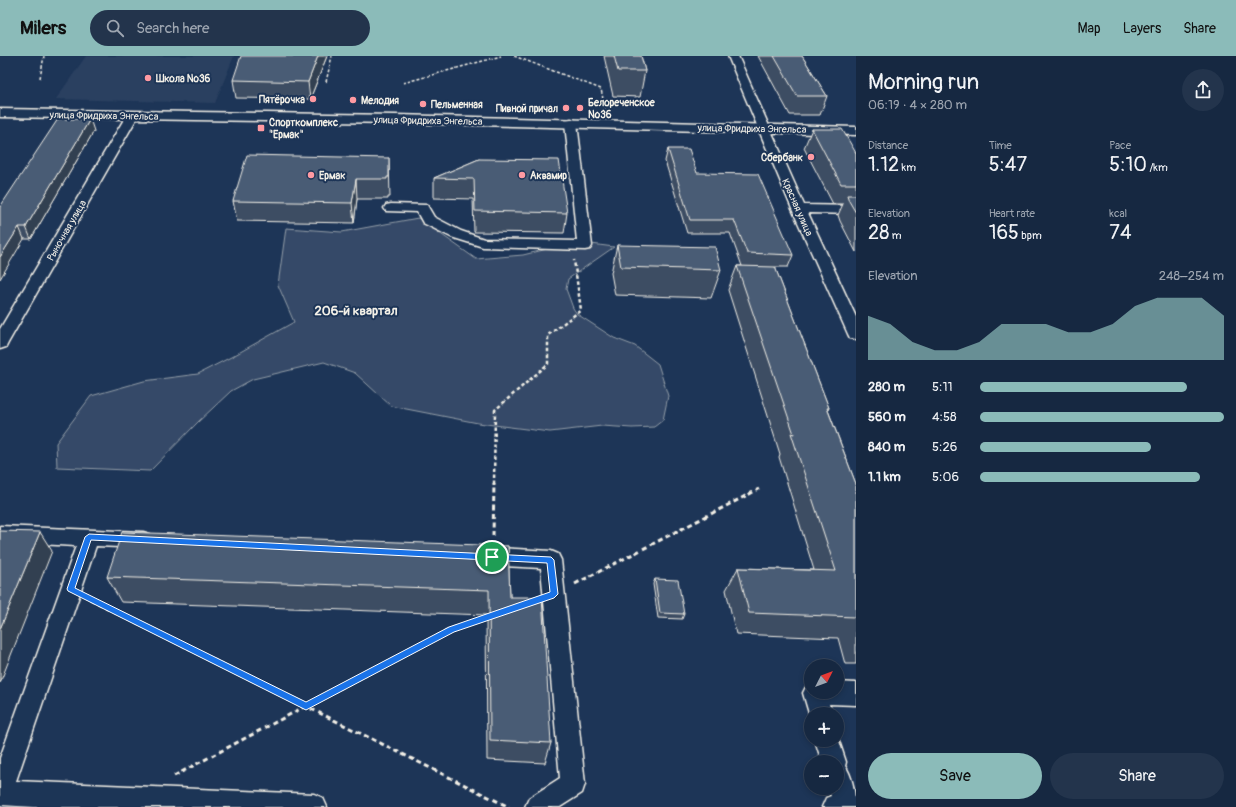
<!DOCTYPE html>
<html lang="en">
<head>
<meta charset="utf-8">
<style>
	body { margin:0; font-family:Pangolin,sans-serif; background:#23344c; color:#f1f3f6; height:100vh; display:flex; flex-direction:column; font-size:15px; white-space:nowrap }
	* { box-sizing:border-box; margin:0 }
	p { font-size:13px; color:#9ea6b1 }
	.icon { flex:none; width:22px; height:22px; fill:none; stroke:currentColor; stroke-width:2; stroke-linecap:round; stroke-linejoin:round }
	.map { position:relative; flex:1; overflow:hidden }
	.details { display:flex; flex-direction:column; background:#162841; width:380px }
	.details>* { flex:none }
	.needle { width:26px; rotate:48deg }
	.buttons { position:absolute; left:804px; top:603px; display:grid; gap:8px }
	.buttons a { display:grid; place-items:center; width:40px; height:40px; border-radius:50%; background:#162841; box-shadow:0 2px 6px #0003,0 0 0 1px #35445a; font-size:20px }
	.pin { position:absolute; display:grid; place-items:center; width:34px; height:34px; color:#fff; margin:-17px; border:2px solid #fff; border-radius:50%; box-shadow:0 1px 4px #0007 }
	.round { display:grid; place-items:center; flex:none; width:42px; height:42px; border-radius:21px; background:#23344c }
	.summary { display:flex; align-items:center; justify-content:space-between; height:68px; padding:0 12px }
	h1 { font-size:22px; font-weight:600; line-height:30px }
	.metrics { display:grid; grid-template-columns:repeat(3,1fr); gap:6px; height:68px; padding:4px 12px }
	.metrics div { display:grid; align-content:center }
	.metrics b { font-size:20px; font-weight:600 }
	.metrics small { font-size:11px; font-weight:400 }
	.metrics p { font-size:11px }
	.chart { height:112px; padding:8px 12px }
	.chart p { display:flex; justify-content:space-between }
	.chart svg { width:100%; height:72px; margin-top:4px; fill:#8bbbb9; opacity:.7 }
	.action { display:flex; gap:8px; margin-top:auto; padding:8px 12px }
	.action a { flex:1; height:46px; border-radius:24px; background:#8bbbb9; color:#111; font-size:16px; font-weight:600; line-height:46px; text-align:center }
	.action a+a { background:#23344c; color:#f1f3f6 }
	ul { padding:0 12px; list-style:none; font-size:13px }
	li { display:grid; grid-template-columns:64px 48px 1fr; align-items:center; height:30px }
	li i { height:10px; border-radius:5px; background:#8bbbb9 }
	header { display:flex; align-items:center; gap:24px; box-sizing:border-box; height:56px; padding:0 20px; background:#8bbbb9; color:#111 }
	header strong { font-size:19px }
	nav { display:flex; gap:22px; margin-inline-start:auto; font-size:14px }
	.search { width:280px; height:36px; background:#23344c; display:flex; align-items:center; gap:10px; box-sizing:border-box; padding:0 14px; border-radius:22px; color:#9ea6b1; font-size:15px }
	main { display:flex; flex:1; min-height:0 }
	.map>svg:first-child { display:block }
	.built { fill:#2a4060 }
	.green { fill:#354a67; stroke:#949ea8 }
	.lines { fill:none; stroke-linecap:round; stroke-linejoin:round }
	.minor-casing { stroke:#f4f1e8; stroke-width:3 }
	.tertiary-casing { stroke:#f4f1e8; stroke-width:3 }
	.path-far2 { stroke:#f4f1e8; stroke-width:1.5; stroke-dasharray:3 2; stroke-linecap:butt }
	.path-far1 { stroke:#f4f1e8; stroke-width:2.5; stroke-dasharray:3.5 2.5; stroke-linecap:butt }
	.path { stroke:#f4f1e8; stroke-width:3; stroke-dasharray:5 3.5; stroke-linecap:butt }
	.minor { fill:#1d3557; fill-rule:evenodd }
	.tertiary { fill:#1d3557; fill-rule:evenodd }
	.wall { fill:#3e4e64; stroke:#f4f1e8 }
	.shaded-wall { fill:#324051; stroke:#f4f1e8 }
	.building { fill:#485b74; stroke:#f4f1e8 }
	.route { fill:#1a73e8; stroke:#fff; fill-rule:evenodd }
	.poi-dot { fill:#ff9aa2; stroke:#1d3557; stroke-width:1.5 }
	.labels { text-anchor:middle; stroke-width:4; stroke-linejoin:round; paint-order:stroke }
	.far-poi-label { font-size:10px; font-weight:bold; fill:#f4f1e8; stroke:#1d3557; text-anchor:start }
	.far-street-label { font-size:10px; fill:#f4f1e8; stroke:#1d3557 }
	.neighbourhood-label { font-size:13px; font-weight:bold; fill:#f4f1e8; stroke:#1d3557 }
</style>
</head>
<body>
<header>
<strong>Milers</strong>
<div class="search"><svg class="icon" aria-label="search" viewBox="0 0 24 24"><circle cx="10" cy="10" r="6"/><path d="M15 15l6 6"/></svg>Search here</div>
<nav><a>Map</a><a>Layers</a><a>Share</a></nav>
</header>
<main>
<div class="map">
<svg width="856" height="751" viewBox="0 0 856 751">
	<rect width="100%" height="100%" fill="#1d3557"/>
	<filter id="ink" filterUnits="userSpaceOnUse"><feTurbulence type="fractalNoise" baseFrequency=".025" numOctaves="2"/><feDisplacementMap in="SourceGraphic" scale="8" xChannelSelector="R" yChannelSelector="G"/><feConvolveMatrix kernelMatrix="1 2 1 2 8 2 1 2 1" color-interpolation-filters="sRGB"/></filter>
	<g filter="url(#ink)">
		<polygon class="built" points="86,0 234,0 215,47 56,43"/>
		<polygon class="green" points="418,162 476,203 523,199 576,186 614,191 568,223 566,233 573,252 577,258 614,282 635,290 658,308 668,340 663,364 654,371 632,372 602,370 550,376 478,367 391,350 355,317 324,306 253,323 231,335 198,366 150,415 57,411 56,387 91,340 144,325 198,318 233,300 294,266 278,229 286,172 342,176"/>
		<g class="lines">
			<defs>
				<g id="minor">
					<polygon points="728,0 738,0 804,149 856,150 856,158 808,157 856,261 856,283 850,282 848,278 792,153"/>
					<polygon points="132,56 136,57 138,60 8,287 6,291 0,293 0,273 126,60 128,57"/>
					<polygon points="571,63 575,64 577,67 592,190 590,193 585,194 483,191 451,181 423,167 417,156 386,155 384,152 386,149 391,148 427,149 434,161 461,175 484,183 577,185 565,67 567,64"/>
					<polygon points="0,470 143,476 150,478 153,484 150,490 143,492 96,490 16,725 314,738 323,742 327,751 34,751 0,749 0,702 76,490 0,486"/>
					<polygon points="484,491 551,495 558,498 561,504 585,728 582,737 560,751 525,751 529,742 560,722 541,512 484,509 477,506 474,500 477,494"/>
					<polygon points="837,626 856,627 856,649 829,648 832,658 811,658 811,664 803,637 807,629 811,627 811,636 837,636"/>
					<path d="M 837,679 L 846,706 L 845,710 C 852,719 856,739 855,751 L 822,751 L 826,742 L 831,740 L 828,732 L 837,732 L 837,706 L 822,706 L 815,684 L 837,684 Z"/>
				</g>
				<polygon id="tertiary" points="0,53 395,59 856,71 856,79 395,67 0,61"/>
			</defs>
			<use href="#minor" class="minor-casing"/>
			<use href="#tertiary" class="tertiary-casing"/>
			<g class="path-far2">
				<polyline points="514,0 601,33 605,53"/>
				<polyline points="40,22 44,0"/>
				<polyline points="326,26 332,0"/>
				<polyline points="403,27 501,0"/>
			</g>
			<polyline class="path-far1" points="494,428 495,354 548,308 548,279 581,254 574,204"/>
			<g class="path">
				<polyline points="493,480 494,427"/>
				<polyline points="575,528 759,433"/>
				<polyline points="90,543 509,751"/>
				<polyline points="174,720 451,573 488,561"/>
			</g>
			<use href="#minor" class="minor"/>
			<use href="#tertiary" class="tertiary"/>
		</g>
		<g class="wall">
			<polygon points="327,0 310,43 236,42 233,24"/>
			<polygon points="604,0 641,0 645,15 640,41 613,40"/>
			<polygon points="758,0 802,0 827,40 820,59 790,59"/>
			<polygon points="812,73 856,97 856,196 840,165 838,159 843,148 833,148 804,92"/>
			<polygon points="94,75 31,183 24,183 0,151"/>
			<polygon points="668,93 697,117 793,199 788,211 775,211 829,352 828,354 856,428 856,608 845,608 838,582 736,578 726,534 738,512 814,514 779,401 780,398 728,234 737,210 742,210 730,177 687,177 665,105"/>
			<polygon points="389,102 390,141 388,141 388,143 357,143 354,167 237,165 233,145"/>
			<polygon points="479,103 567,157 564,177 474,176 473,143 434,142 434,122"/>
			<polygon points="617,189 721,214 711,242 615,239 611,217"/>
			<polygon points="508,490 510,541 551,687 545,707 487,704 486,559 121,546 107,521"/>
			<polygon points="655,523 684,558 682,563 658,562 653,528"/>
		</g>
		<g class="shaded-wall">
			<polygon points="318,0 327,0 310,43 308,26"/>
			<polygon points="90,63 94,75 31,183 26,171"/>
			<polygon points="356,123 357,143 354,167 352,147"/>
			<polygon points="19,171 24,183 0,223 0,201"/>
			<polygon points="40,476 52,495 0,627 0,573"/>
		</g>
		<g class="building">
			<polygon points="241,0 318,0 308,26 233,24"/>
			<polygon points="614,0 641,0 645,15 618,15"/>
			<polygon points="774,0 802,0 827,40 797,40"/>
			<polygon points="58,63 90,63 26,171 19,171 0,201 0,151"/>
			<polygon points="812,73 842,73 856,97 856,128 841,128"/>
			<polygon points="668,93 689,93 697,117 758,118 793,199 747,197 734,164 690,164"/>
			<polygon points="247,99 389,102 389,121 387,121 387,123 356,123 352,147 233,145"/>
			<polygon points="479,103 559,104 567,157 475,155 474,123 434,122"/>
			<polygon points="847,139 856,139 856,157 849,145"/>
			<polygon points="617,189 715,191 721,214 621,211"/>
			<polygon points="737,210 775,211 829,352 827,352 856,428 856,565 855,561 749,557 738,512 836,515 791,377 794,378"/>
			<polygon points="0,475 40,476 0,573"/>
			<polygon points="122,476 508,490 510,541 542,541 551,687 490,684 489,534 107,521"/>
			<polygon points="655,523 678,524 684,558 660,557"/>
		</g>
	</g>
	<path class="route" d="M 89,478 L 551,501 L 554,504 L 558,538 L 554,542 L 454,576 L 306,654 L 68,535 L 67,533 L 85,481 ZM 91,484 L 547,507 L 550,536 L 449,571 L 306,646 L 75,532 Z"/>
	<g class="poi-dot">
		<circle cx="148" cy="22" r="4"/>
		<circle cx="313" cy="43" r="4"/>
		<circle cx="353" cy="44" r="4"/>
		<circle cx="423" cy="48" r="4"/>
		<circle cx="566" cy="52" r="4"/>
		<circle cx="580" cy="52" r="4"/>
		<rect x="257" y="68" width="8" height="8" rx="2"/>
		<circle cx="811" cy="101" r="4"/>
		<circle cx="311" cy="119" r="4"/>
		<circle cx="522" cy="119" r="4"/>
	</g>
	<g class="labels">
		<g class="far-poi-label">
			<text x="156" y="26">Школа №36</text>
			<text x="305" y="47" text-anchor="end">Пятёрочка</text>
			<text x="361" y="48">Мелодия</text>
			<text x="588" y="50">Белореченское<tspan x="588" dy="12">№36</tspan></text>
			<text x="431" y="52">Пельменная</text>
			<text x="558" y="56" text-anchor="end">Пивной причал</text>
			<text x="269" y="70">Спорткомплекс<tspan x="269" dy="12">"Ермак"</tspan></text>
			<text x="803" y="105" text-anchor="end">Сбербанк</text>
			<text x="319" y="123">Ермак</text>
			<text x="530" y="123">Аквамир</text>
		</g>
		<g class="far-street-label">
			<text transform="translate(104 59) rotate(1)" y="4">улица Фридриха Энгельса</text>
			<text transform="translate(428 64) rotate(1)" y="4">улица Фридриха Энгельса</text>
			<text transform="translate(752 72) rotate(1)" y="4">улица Фридриха Энгельса</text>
			<text transform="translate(798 151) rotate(66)" y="4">Красная улица</text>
			<text transform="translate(66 174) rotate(-60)" y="4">Рыночная улица</text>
		</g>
		<g class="neighbourhood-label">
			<text x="356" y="259">206-й квартал</text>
		</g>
	</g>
</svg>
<div class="buttons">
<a><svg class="needle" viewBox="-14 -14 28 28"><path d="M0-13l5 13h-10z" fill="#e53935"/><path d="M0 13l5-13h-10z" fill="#9ea6b1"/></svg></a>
<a>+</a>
<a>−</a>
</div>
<div class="pin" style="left:492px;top:501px;background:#1e9e55"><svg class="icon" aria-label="arrive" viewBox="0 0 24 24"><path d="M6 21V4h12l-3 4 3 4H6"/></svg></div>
</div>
<section class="details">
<div class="summary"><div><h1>Morning run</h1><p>06:19 · 4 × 280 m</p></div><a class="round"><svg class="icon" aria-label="share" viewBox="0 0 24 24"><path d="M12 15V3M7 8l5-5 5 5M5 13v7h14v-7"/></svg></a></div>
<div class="metrics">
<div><p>Distance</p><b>1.12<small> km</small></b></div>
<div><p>Time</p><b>5:47</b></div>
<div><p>Pace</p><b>5:10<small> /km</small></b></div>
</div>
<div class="metrics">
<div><p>Elevation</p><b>28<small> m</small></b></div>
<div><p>Heart rate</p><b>165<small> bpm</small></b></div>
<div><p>kcal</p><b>74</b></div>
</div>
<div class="chart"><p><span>Elevation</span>248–254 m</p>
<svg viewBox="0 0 160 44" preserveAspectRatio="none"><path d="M0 44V17L10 22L20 33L30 38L40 38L50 33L60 22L70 22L80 22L90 27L100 27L110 22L120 11L130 6L140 6L150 6L160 17V44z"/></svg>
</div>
<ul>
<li><b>280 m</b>5:11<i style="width:85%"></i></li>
<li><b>560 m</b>4:58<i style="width:100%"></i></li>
<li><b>840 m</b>5:26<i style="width:70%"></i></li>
<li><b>1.1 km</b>5:06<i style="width:90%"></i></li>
</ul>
<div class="action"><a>Save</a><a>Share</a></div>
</section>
</main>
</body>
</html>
